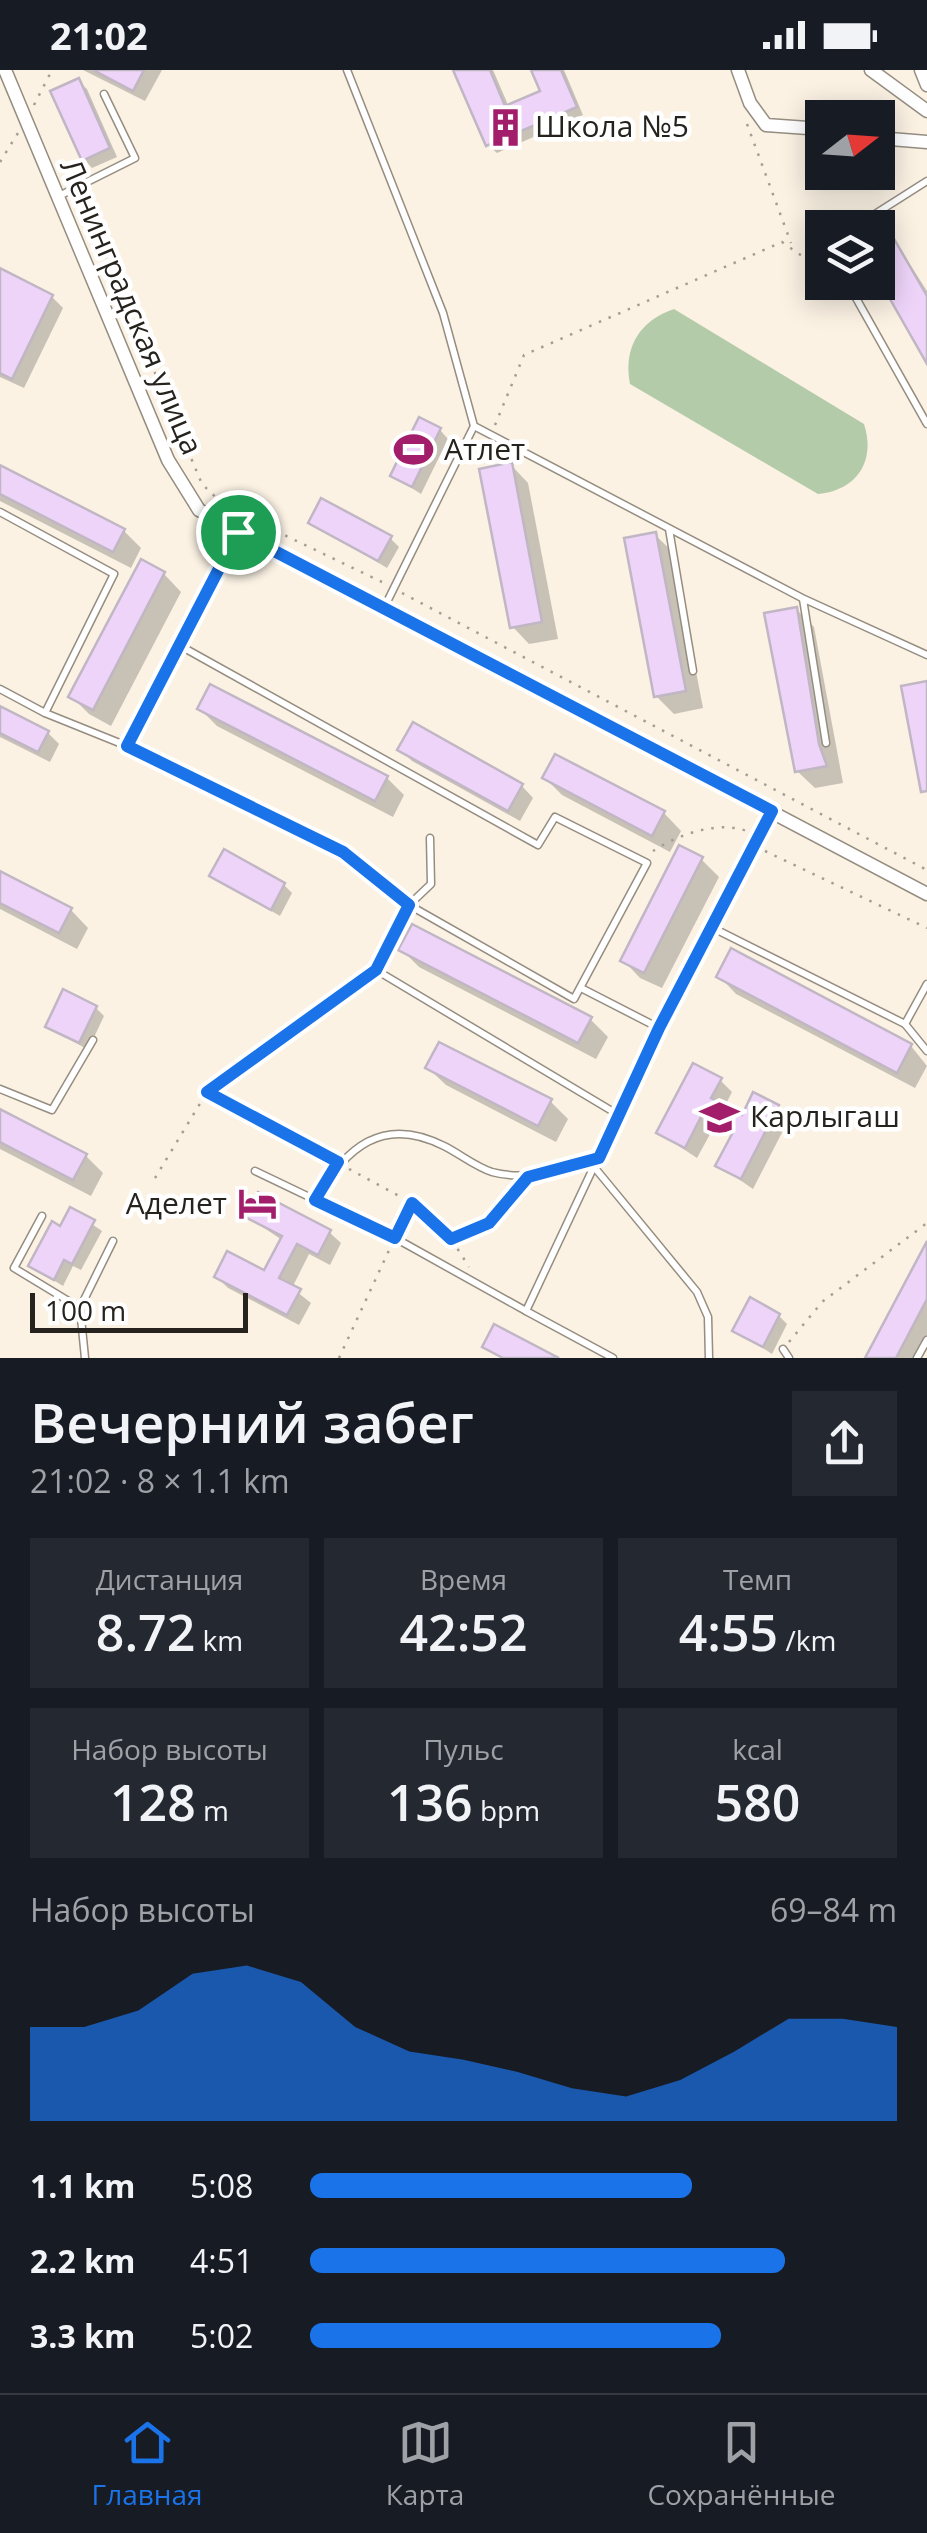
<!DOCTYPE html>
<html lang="ru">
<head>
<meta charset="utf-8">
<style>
	body { margin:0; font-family:"Open Sans",sans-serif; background:#242831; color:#f1f3f6; height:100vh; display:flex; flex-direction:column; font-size:38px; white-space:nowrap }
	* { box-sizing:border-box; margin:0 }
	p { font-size:32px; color:#9ea1a6 }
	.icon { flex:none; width:55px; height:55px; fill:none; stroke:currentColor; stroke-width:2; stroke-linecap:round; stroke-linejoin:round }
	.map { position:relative; height:1288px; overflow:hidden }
	.side { display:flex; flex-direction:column; background:#171b24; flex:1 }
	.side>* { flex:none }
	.needle { width:65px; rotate:73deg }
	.tools { position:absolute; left:805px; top:30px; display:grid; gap:20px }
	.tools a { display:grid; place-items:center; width:90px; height:90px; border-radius:0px; background:#171b24; box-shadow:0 5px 25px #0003; font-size:50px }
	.scale { position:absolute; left:30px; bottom:25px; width:218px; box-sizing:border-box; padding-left:10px; border:5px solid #26221d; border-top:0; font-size:28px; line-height:35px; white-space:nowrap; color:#26221d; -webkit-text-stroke:8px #fff; paint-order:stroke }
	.pin { position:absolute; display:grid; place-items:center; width:85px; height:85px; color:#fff; margin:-42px; border:5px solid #fff; border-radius:50%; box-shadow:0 2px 10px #0007 }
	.round { display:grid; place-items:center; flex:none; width:105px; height:105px; border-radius:0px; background:#242831 }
	.headline { display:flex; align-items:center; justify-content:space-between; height:170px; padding:0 30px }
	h1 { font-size:55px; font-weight:600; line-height:75px }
	.metrics { display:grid; grid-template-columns:repeat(3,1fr); gap:15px; height:170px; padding:10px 30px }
	.metrics div { display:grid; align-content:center; border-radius:0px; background:#242831; text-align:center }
	.metrics b { font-size:50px; font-weight:600 }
	.metrics small { font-size:28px; font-weight:400 }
	.metrics p { font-size:28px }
	.chart { height:280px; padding:20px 30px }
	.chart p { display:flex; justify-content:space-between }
	.chart svg { width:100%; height:180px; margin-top:10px; fill:#1a73e8; opacity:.7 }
	ul { padding:0 30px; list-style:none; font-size:32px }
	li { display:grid; grid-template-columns:160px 120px 1fr; align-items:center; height:75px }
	li i { height:25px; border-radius:12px; background:#1a73e8 }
	.status { display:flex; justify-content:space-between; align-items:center; height:70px; padding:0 50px; background:#171b24; direction:ltr }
	.status svg { height:28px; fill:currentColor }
	.menu { display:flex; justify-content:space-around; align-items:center; height:140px; border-top:2px solid #363941; background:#171b24; font-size:28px; color:#9ea1a6 }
	.menu a { display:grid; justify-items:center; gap:5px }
	.menu .current { color:#1a73e8 }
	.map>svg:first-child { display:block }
	.green { fill:#b4cba9 }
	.shadow { fill:#0003 }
	.building { fill:#eed4f9; stroke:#c0b6c4; stroke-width:2.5 }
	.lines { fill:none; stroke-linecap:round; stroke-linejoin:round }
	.lane-casing { stroke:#958d80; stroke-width:9 }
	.street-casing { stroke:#958d80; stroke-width:15 }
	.path { stroke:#a59e94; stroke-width:2.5; stroke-dasharray:2.5 8; stroke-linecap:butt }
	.lane { stroke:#fff; stroke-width:6 }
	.street { stroke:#fff; stroke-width:12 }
	.route-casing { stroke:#fff; stroke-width:20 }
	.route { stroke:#1a73e8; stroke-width:12 }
	.labels { text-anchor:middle; stroke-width:9; stroke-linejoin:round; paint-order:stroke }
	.poi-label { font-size:30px; fill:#26221d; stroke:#fff; text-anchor:start }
	.street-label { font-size:30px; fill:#26221d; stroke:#fff }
</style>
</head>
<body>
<div class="status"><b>21:02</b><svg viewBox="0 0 49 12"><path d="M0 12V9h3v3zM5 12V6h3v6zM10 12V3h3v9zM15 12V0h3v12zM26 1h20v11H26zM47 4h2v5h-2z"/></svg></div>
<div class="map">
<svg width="927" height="1288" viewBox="0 0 927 1288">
	<rect width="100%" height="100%" fill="#fbf2e4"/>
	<path class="green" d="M 674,239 L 864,354 C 876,391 857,420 818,424 L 630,314 C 623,278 639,251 674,239 Z"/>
	<g class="shadow">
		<polygon points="83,0 162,0 145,31"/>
		<polygon points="456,0 493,0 509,37 543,22 534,0 564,0 583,45 497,83 488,75"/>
		<polygon points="78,11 87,19 117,87 92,98 84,89"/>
		<polygon points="884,154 927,221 927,289 878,203 878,158"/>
		<polygon points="0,201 52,227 63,238 24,318 0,307"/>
		<polygon points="440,360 448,369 421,424 393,406"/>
		<polygon points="511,395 528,413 558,569 529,574 512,556"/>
		<polygon points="0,398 124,461 141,478 131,498 0,431"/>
		<polygon points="311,452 390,468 399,477 387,498"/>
		<polygon points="655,465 673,482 703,638 674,644 656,626"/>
		<polygon points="142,492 164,504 181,522 111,656 89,644 71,626"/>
		<polygon points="796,539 814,557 843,713 815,718 797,701"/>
		<polygon points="0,638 48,663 59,674 50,692 0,667"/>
		<polygon points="200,639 387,708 404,725 393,747 217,656"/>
		<polygon points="400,679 522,716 533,728 520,751 412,691"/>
		<polygon points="545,708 664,743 681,761 670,782 562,725"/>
		<polygon points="701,789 719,807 662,918 640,908 623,890"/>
		<polygon points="0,804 71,840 88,858 77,879 0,839"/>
		<polygon points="212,806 284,815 292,823 280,846"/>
		<polygon points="401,879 590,949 608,967 596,989 419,897"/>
		<polygon points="719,906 911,976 927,996 915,1018 736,924"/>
		<polygon points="96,938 104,946 88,980 48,956"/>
		<polygon points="428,998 550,1031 568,1049 556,1072 446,1015"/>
		<polygon points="720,1010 732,1022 724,1038 743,1048 777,1037 789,1049 753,1119 718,1095 734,1066 715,1055 697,1088 659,1063"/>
		<polygon points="0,1042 86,1086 103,1103 91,1126 0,1079"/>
		<polygon points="71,1140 102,1161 81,1200 73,1196 63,1216 31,1196"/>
		<polygon points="248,1147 329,1162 341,1173 330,1195 309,1184 292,1218 311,1233 299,1255 228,1218 217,1207 265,1204 282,1170"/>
		<polygon points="927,1176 927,1279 922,1288 868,1288"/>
		<polygon points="779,1246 787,1254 772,1284 735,1260"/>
	</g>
	<g class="building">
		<polygon points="93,0 144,0 133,21"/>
		<polygon points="453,0 490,0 505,36 540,21 531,0 561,0 577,37 486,76"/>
		<polygon points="79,8 110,78 82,91 50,21"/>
		<polygon points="882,148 927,226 927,294 878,208 878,151"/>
		<polygon points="0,198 53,225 12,309 0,303"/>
		<polygon points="419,347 441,358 412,417 390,406"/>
		<polygon points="512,392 542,552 510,558 479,399"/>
		<polygon points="0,395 125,459 113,482 0,424"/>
		<polygon points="321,428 392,466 378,491 308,453"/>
		<polygon points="656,462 686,621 654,627 624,468"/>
		<polygon points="141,489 165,502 93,640 68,627"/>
		<polygon points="797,537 819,674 827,696 795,702 764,543"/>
		<polygon points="927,611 927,721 921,722 901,616"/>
		<polygon points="210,614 388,706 375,731 197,639"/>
		<polygon points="0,636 49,661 38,682 0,663"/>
		<polygon points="413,652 523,714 508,741 397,680"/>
		<polygon points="555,684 665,741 652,766 542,708"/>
		<polygon points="679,775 703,787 644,903 620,891"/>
		<polygon points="224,779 285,813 271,840 209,806"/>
		<polygon points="0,801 72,838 59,863 0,833"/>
		<polygon points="412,854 592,947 578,973 398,880"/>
		<polygon points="731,878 912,974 897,1003 716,907"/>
		<polygon points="63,919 97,936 79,973 45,957"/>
		<polygon points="439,972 552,1029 538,1056 425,998"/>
		<polygon points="693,993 722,1008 711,1028 742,1045 753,1022 779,1035 741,1109 715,1096 733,1062 702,1045 685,1078 656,1063"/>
		<polygon points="0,1039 87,1084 73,1110 0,1072"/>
		<polygon points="258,1122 331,1160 318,1185 297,1174 279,1208 301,1219 287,1245 214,1207 227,1181 264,1200 282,1166 245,1147"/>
		<polygon points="70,1137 95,1150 72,1194 64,1190 54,1210 28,1196 52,1151 60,1156"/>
		<polygon points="927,1171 927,1229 896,1288 865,1288"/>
		<polygon points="750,1227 780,1244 763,1277 732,1261"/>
		<polygon points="494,1254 559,1288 503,1288 482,1277"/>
	</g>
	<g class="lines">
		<defs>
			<g id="lane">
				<polyline points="347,0 443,243 474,356 802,528 927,585"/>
				<polyline points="57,127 135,88 104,24"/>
				<polyline points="853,158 927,111"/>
				<polyline points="847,212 927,354"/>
				<polyline points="0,442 114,504 45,643"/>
				<polyline points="669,459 693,601"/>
				<polyline points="803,529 826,673"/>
				<polyline points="384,538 474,356"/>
				<polyline points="177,574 127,676 343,782 409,835 574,929 647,793 555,747 538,775 177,574 238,462"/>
				<polyline points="0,619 45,643 127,676"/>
				<polyline points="430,768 431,814 409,835 376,900 617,1044"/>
				<polyline points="713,858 905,954 927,981"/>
				<polyline points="581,918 659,958 770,744"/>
				<polyline points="905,954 927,914"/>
				<polyline points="0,1019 52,1040 93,970"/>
				<polyline points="595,1098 697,1222 708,1247 709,1288"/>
				<polyline points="255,1101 395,1168 526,1241 659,958"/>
				<path d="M 315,1130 C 346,1077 383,1045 444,1076 C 460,1084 476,1097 492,1102 C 528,1112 563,1098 598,1089"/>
				<polyline points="42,1146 14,1198 80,1238"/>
				<polyline points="526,1241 613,1288"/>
				<polyline points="783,1279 789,1288"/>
				<polyline points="85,1288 80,1238 113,1171"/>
				<polyline points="917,1288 927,1270"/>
			</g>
			<g id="street">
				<polyline points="5,0 168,390 199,440 927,824"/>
				<polyline points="738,0 750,33 766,55 822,59"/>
				<polyline points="871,0 927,41"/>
				<polyline points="921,0 927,15"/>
				<polyline points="878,68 927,72"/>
			</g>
		</defs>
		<use href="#lane" class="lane-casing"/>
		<use href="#street" class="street-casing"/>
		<g class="path">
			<polyline points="34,35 52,0"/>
			<polyline points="747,54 791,173"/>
			<polyline points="0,92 18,63"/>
			<polyline points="81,128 202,414 226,437 382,512"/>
			<polyline points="495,355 524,285 782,172 822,200"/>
			<polyline points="402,523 927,800"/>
			<path d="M 653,781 C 677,765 720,749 749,762"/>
			<polyline points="765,781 927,858"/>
			<polyline points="207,1022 329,1088"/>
			<polyline points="349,1099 412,1133 451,1169 489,1153 519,1118"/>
			<polyline points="155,1108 207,1022 368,906"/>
			<polyline points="399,1160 411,1136"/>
			<polyline points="452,1170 469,1197"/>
			<polyline points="789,1272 822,1232 927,1153"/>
			<polyline points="339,1288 391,1176"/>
		</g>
		<use href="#lane" class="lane"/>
		<use href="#street" class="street"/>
	</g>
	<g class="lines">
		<defs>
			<polygon id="route" points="238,462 772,741 659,958 599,1088 528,1107 489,1153 451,1169 412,1133 395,1168 315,1130 338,1092 207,1022 376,900 409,835 343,782 127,676"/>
		</defs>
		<use href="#route" class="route-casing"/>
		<use href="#route" class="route"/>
	</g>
	<defs>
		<symbol id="building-bare" viewBox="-9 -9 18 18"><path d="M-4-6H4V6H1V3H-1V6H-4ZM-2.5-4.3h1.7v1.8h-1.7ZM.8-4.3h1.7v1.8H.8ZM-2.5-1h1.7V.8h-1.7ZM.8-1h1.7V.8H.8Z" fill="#a21d6a" stroke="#fff" stroke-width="2.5" paint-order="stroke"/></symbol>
		<symbol id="stadium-bare" viewBox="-9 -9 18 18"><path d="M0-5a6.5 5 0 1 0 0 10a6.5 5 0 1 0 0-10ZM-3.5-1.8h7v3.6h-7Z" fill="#a21d6a" stroke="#fff" stroke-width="2.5" paint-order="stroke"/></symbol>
		<symbol id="school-bare" viewBox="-9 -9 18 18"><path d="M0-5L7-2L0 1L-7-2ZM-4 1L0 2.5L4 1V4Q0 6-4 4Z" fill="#a21d6a" stroke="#fff" stroke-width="2.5" paint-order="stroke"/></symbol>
		<symbol id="hotel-bare" viewBox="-9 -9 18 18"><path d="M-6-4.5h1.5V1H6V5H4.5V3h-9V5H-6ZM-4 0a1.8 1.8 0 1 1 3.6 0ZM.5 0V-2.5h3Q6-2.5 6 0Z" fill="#a21d6a" stroke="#fff" stroke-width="2.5" paint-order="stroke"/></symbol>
	</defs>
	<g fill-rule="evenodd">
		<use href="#building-bare" x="478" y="30" width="55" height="55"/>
		<use href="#stadium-bare" x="386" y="352" width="55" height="55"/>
		<use href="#school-bare" x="692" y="1020" width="55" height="55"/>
		<use href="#hotel-bare" x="230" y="1106" width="55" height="55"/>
	</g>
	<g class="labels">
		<g class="poi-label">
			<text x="535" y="67">Школа №5</text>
			<text x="444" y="390">Атлет</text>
			<text x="750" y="1057">Карлыгаш</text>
			<text x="227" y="1144" text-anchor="end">Аделет</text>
		</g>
		<g class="street-label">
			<text transform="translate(131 237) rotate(67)" y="10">Ленинградская улица</text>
		</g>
	</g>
</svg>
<div class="tools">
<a><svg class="needle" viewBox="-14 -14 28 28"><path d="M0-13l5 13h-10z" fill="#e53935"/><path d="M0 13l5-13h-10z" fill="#9ea1a6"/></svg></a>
<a><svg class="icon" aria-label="layers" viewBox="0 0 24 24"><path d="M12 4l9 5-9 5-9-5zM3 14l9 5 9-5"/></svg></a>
</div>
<div class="scale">100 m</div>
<div class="pin" style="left:238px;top:462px;background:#1e9e55"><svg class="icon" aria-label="arrive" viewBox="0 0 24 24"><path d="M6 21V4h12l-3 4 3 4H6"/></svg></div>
</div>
<section class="side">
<div class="headline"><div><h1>Вечерний забег</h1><p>21:02 · 8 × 1.1 km</p></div><a class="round"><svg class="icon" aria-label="share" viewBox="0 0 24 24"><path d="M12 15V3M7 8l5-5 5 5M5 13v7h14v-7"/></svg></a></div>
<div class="metrics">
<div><p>Дистанция</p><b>8.72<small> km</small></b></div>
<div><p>Время</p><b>42:52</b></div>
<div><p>Темп</p><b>4:55<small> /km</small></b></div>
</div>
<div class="metrics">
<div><p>Набор высоты</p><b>128<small> m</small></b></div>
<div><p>Пульс</p><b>136<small> bpm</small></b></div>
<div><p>kcal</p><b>580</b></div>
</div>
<div class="chart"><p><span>Набор высоты</span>69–84 m</p>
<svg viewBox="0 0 160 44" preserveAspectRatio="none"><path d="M0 44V21L10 21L20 17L30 8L40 6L50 10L60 21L70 27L80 29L90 32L100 36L110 38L120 34L130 27L140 19L150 19L160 21V44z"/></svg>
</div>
<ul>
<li><b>1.1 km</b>5:08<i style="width:65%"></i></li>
<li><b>2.2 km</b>4:51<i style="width:81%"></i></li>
<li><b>3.3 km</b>5:02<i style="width:70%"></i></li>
</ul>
</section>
<nav class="menu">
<a class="current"><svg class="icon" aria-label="home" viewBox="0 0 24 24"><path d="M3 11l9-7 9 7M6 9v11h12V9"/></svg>Главная</a>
<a><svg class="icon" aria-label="map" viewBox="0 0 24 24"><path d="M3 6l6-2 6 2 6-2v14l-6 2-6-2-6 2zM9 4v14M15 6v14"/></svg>Карта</a>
<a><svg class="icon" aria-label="saved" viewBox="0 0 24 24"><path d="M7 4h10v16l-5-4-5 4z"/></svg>Сохранённые</a>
</nav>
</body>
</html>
